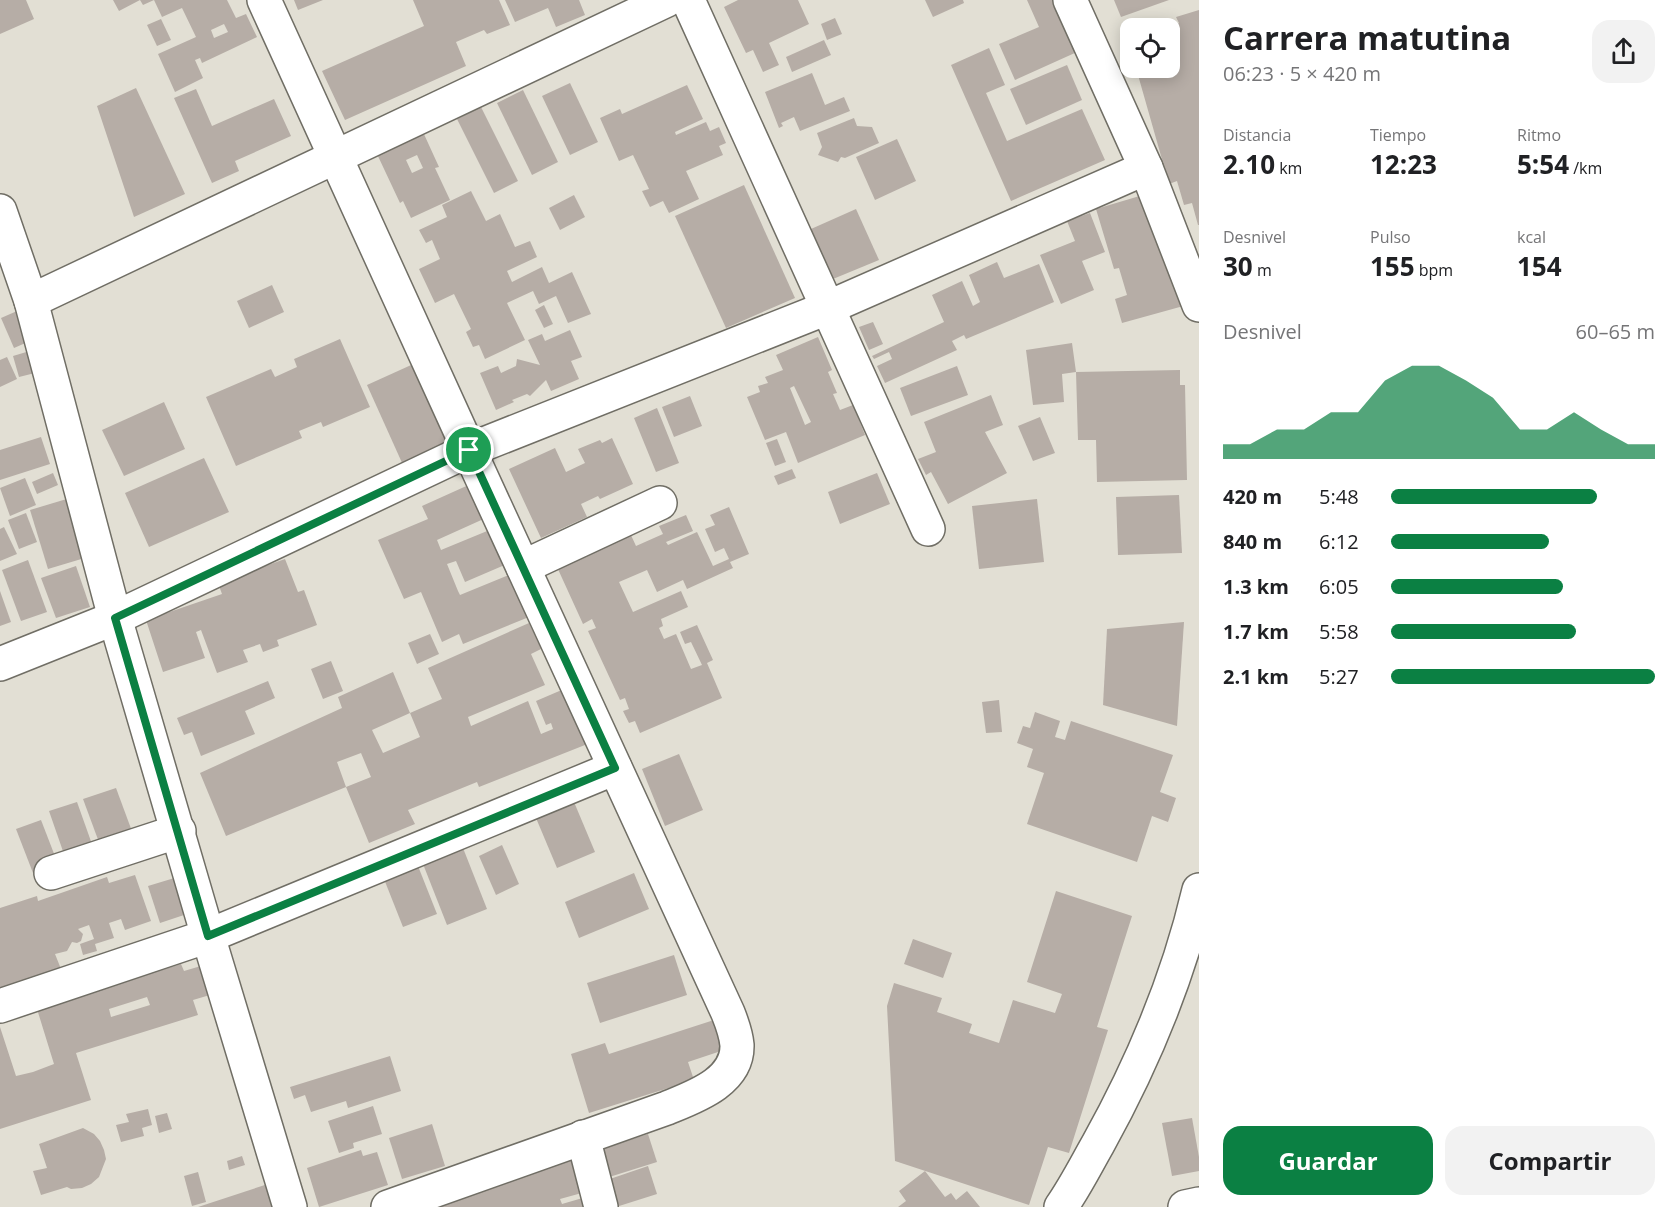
<!DOCTYPE html>
<html lang="es">
<head>
<meta charset="utf-8">
<style>
	body { margin:0; font-family:"Open Sans",sans-serif; background:#f2f2f2; color:#202124; height:100vh; display:flex; flex-direction:column; font-size:22px; white-space:nowrap }
	* { box-sizing:border-box; margin:0 }
	p { font-size:20px; color:#757577 }
	.icon { flex:none; width:33px; height:33px; fill:none; stroke:currentColor; stroke-width:2; stroke-linecap:round; stroke-linejoin:round }
	.map { position:relative; flex:1; overflow:hidden }
	.drawer { display:flex; flex-direction:column; background:#fff; width:480px }
	.drawer>* { flex:none }
	.controls { position:absolute; left:1120px; top:18px; display:grid; gap:12px }
	.controls a { display:grid; place-items:center; width:60px; height:60px; border-radius:12px; background:#fff; box-shadow:0 3px 15px #0003; font-size:30px }
	.pin { position:absolute; display:grid; place-items:center; width:51px; height:51px; color:#fff; margin:-26px; border:3px solid #fff; border-radius:50%; box-shadow:0 2px 6px #0007 }
	.round { display:grid; place-items:center; flex:none; width:63px; height:63px; border-radius:18px; background:#f2f2f2 }
	.summary { display:flex; align-items:center; justify-content:space-between; height:102px; padding:0 24px }
	h1 { font-size:33px; font-weight:700; line-height:45px }
	.stats { display:grid; grid-template-columns:repeat(3,1fr); gap:9px; height:102px; padding:6px 24px }
	.stats div { display:grid; align-content:center }
	.stats b { font-size:26px; font-weight:700 }
	.stats small { font-size:16px; font-weight:400 }
	.stats p { font-size:16px }
	.chart { height:168px; padding:12px 24px }
	.chart p { display:flex; justify-content:space-between }
	.chart svg { width:100%; height:108px; margin-top:6px; fill:#0b8043; opacity:.7 }
	.cta { display:flex; gap:12px; margin-top:auto; padding:12px 24px }
	.cta a { flex:1; height:69px; border-radius:18px; background:#0b8043; color:#fff; font-size:24px; font-weight:700; line-height:69px; text-align:center }
	.cta a+a { background:#f2f2f2; color:#202124 }
	ul { padding:0 24px; list-style:none; font-size:20px }
	li { display:grid; grid-template-columns:96px 72px 1fr; align-items:center; height:45px }
	li i { height:15px; border-radius:8px; background:#0b8043 }
	main { display:flex; flex:1; min-height:0 }
	.map>svg:first-child { display:block }
	.building { fill:#b6ada6; fill-rule:evenodd }
	.lines { fill:none; stroke-linecap:round; stroke-linejoin:round }
	.minor-casing { stroke:#706e65; stroke-width:36 }
	.major-casing { stroke:#706e65; stroke-width:36 }
	.minor { stroke:#fff; stroke-width:33 }
	.major { stroke:#fff; stroke-width:33 }
	.route-casing { stroke:#fff; stroke-width:12 }
	.route { stroke:#0b8043; stroke-width:8 }
</style>
</head>
<body>
<main>
<div class="map">
<svg width="1199" height="1207" viewBox="0 0 1199 1207">
	<rect width="100%" height="100%" fill="#e2dfd4"/>
	<g class="building">
		<polygon points="0,0 26,0 34,19 0,34"/>
		<path d="M 113,0 L 227,0 L 236,18 L 246,14 L 257,37 L 202,63 L 200,58 L 195,60 L 203,78 L 175,92 L 158,54 L 196,37 L 182,8 L 162,17 L 154,0 L 143,5 L 140,0 L 119,11 ZM 224,24 L 228,32 L 214,38 L 211,30 Z"/>
		<polygon points="294,0 323,0 298,10"/>
		<polygon points="413,0 499,0 510,25 487,34 484,30 456,42 466,66 345,120 322,71 424,26"/>
		<polygon points="505,0 579,0 585,15 556,27 548,8 515,22"/>
		<polygon points="738,0 798,0 809,24 769,43 779,65 763,72 753,50 746,53 724,7"/>
		<polygon points="925,0 963,0 964,3 933,17"/>
		<polygon points="1027,0 1053,0 1077,52 1015,80 999,44 1039,27"/>
		<polygon points="1114,0 1169,0 1121,17"/>
		<polygon points="1199,10 1199,225 1198,225 1192,203 1184,205 1177,181 1169,184 1136,68 1170,68 1170,28 1164,28 1179,23 1176,17"/>
		<polygon points="835,18 842,34 827,40 821,24"/>
		<polygon points="161,19 171,40 157,46 147,25"/>
		<polygon points="824,40 831,55 792,72 786,57"/>
		<polygon points="989,48 1005,85 986,93 1007,141 1082,109 1105,160 1011,201 951,65"/>
		<polygon points="1067,65 1082,100 1026,125 1010,89"/>
		<polygon points="812,73 825,105 844,97 850,111 800,131 794,117 781,123 783,126 779,128 765,92"/>
		<polygon points="570,83 598,142 570,155 542,96"/>
		<polygon points="687,85 703,119 675,132 676,135 706,122 710,131 719,127 726,143 719,146 723,155 686,171 699,199 669,213 663,201 650,207 642,191 649,189 633,155 619,161 600,118 620,109 622,114"/>
		<polygon points="136,88 185,194 134,217 97,106"/>
		<polygon points="196,89 212,126 274,99 291,136 235,161 239,171 212,183 174,98"/>
		<polygon points="523,90 558,162 532,175 497,103"/>
		<polygon points="481,107 518,181 494,193 457,119"/>
		<polygon points="854,118 857,126 872,127 879,143 845,158 841,157 838,162 818,155 822,147 817,133"/>
		<path d="M 423,132 L 439,167 L 435,168 L 450,200 L 411,218 L 403,201 L 400,203 L 377,154 ZM 417,155 L 423,168 L 412,173 L 406,160 Z"/>
		<polygon points="897,139 916,181 875,200 856,157"/>
		<polygon points="744,185 795,298 726,328 675,216"/>
		<polygon points="471,191 486,221 500,214 515,247 530,241 537,257 507,271 512,282 542,267 549,283 572,272 591,314 568,323 556,296 539,304 533,291 507,303 525,340 485,359 479,345 473,347 466,332 471,329 454,294 435,303 419,269 440,259 432,240 426,243 419,230 447,217 442,205"/>
		<polygon points="574,195 585,217 560,230 549,208"/>
		<polygon points="1143,195 1187,305 1122,323 1115,299 1127,295 1119,268 1114,269 1096,209"/>
		<polygon points="856,209 879,260 833,279 811,229"/>
		<polygon points="1090,213 1105,252 1082,261 1094,290 1061,304 1040,255 1075,241 1067,221"/>
		<polygon points="997,262 1004,278 1039,264 1054,302 966,339 964,335 952,341 957,350 885,383 877,366 892,359 889,352 874,359 872,356 944,322 932,295 962,281 973,306 980,302 969,275"/>
		<polygon points="272,285 284,312 249,328 237,301"/>
		<polygon points="544,305 553,324 544,328 535,310"/>
		<polygon points="24,308 37,338 14,348 1,318"/>
		<polygon points="873,322 883,344 869,350 859,327"/>
		<polygon points="570,330 582,357 571,361 579,379 551,391 546,380 530,396 527,394 512,400 514,402 496,410 480,373 498,366 501,373 516,366 517,359 540,365 528,340 542,334 545,341"/>
		<path d="M 818,337 L 832,370 L 828,372 L 837,393 L 833,394 L 840,410 L 853,405 L 865,435 L 798,463 L 786,432 L 765,440 L 747,397 L 760,392 L 758,386 L 768,383 L 765,377 L 783,370 L 776,355 ZM 794,386 L 811,422 L 805,425 L 790,388 Z"/>
		<polygon points="340,339 370,407 323,427 321,422 299,431 302,438 236,466 206,397 271,369 275,377 297,367 294,359"/>
		<polygon points="1072,343 1076,372 1180,370 1180,385 1185,385 1187,480 1097,482 1096,440 1078,440 1076,372 1062,374 1064,402 1033,405 1026,350"/>
		<polygon points="33,350 39,372 19,377 13,356"/>
		<polygon points="7,357 17,379 0,387 0,360"/>
		<polygon points="420,361 452,440 403,465 367,385"/>
		<polygon points="957,366 968,395 911,416 900,388"/>
		<polygon points="991,395 1003,425 985,432 1007,473 948,504 931,472 926,475 918,459 936,452 924,422"/>
		<polygon points="690,396 702,426 674,437 662,407"/>
		<polygon points="164,402 185,449 124,476 102,430"/>
		<polygon points="657,408 679,463 656,472 634,418"/>
		<polygon points="1040,417 1055,453 1033,461 1018,426"/>
		<polygon points="41,437 50,464 0,480 0,450"/>
		<polygon points="612,438 633,484 600,499 598,496 581,504 587,517 541,538 509,469 555,448 566,472 585,463 578,449 600,440 602,443"/>
		<polygon points="777,439 786,462 775,466 766,443"/>
		<polygon points="204,458 229,512 149,547 125,493"/>
		<polygon points="792,469 796,478 778,485 774,476"/>
		<polygon points="53,473 58,485 37,494 32,482"/>
		<polygon points="877,473 890,504 840,524 828,492"/>
		<polygon points="25,478 36,505 10,516 0,488"/>
		<polygon points="473,483 488,517 437,540 441,550 492,529 507,564 465,582 456,561 447,564 458,591 460,595 511,574 529,617 463,644 459,634 442,642 421,592 404,599 378,540 428,519 422,506"/>
		<polygon points="1179,495 1182,553 1118,555 1116,497"/>
		<polygon points="70,498 88,557 48,569 30,510"/>
		<polygon points="1037,499 1044,562 979,569 972,506"/>
		<polygon points="729,507 749,554 730,562 733,568 687,589 683,580 657,592 647,570 619,582 633,612 681,591 688,607 661,619 663,626 659,628 664,639 676,634 691,669 702,665 691,642 685,644 680,632 697,625 713,660 707,663 722,698 640,733 635,721 629,723 623,711 629,709 625,698 620,700 588,631 596,628 592,619 583,624 557,567 630,533 636,546 663,534 659,526 686,515 693,531 666,542 668,545 697,532 713,566 729,559 724,548 715,552 705,529 715,525 710,515"/>
		<polygon points="26,513 37,542 19,549 8,520"/>
		<polygon points="4,527 17,554 0,561 0,529"/>
		<polygon points="285,559 298,592 304,590 317,625 277,640 279,646 263,652 260,644 243,650 248,662 217,673 201,630 196,632 205,658 163,672 146,620 222,594 218,583"/>
		<polygon points="28,560 47,612 21,621 2,570"/>
		<polygon points="76,566 90,607 56,618 41,578"/>
		<polygon points="0,591 11,622 0,626"/>
		<polygon points="1184,622 1177,726 1103,705 1107,629"/>
		<path d="M 529,623 L 541,649 L 531,654 L 545,685 L 468,717 L 471,726 L 528,701 L 541,734 L 553,729 L 551,723 L 546,725 L 536,701 L 564,689 L 590,743 L 479,787 L 477,782 L 408,810 L 415,824 L 369,843 L 346,787 L 371,777 L 361,753 L 337,762 L 346,787 L 226,836 L 200,773 L 342,708 L 338,697 L 393,672 L 410,713 L 442,699 L 428,668 ZM 410,713 L 420,737 L 383,753 L 372,730 Z"/>
		<polygon points="430,634 439,654 417,664 408,643"/>
		<polygon points="331,661 343,691 323,699 311,669"/>
		<polygon points="268,681 275,698 245,711 255,734 201,756 192,732 184,735 177,718"/>
		<polygon points="999,700 1002,732 986,733 982,702"/>
		<polygon points="1035,712 1060,721 1055,737 1065,740 1071,721 1173,755 1160,792 1176,798 1168,822 1152,816 1137,862 1027,824 1044,773 1027,767 1033,749 1017,743 1023,726 1030,728"/>
		<polygon points="679,754 703,810 665,826 642,769"/>
		<polygon points="116,788 133,834 100,845 83,799"/>
		<polygon points="77,802 93,847 65,857 49,811"/>
		<polygon points="574,802 595,852 557,868 536,818"/>
		<polygon points="41,820 58,864 33,873 16,829"/>
		<polygon points="502,845 519,884 496,895 479,856"/>
		<polygon points="463,848 487,909 447,925 423,864"/>
		<polygon points="418,866 437,914 403,927 384,879"/>
		<polygon points="634,873 649,909 579,938 565,902"/>
		<polygon points="135,875 151,921 125,930 121,919 109,923 114,938 95,944 97,951 83,955 80,944 94,939 89,925 78,929 83,934 81,941 77,943 72,942 67,951 55,954 61,969 0,988 0,908 37,896 38,901 107,877 109,883"/>
		<polygon points="181,876 193,912 160,923 148,886"/>
		<polygon points="1056,891 1132,916 1097,1027 1108,1030 1069,1153 1048,1147 1029,1205 895,1161 887,1006 894,983 942,998 937,1012 972,1024 969,1033 999,1043 1013,1000 1055,1013 1062,994 1027,982"/>
		<polygon points="913,939 952,953 943,978 904,964"/>
		<polygon points="674,955 687,995 600,1023 587,983"/>
		<path d="M 211,963 L 220,992 L 193,1000 L 198,1015 L 76,1053 L 91,1100 L 0,1129 L 0,1027 L 16,1076 L 33,1072 L 54,1064 L 37,1009 L 181,964 L 184,971 ZM 147,997 L 150,1005 L 111,1017 L 109,1009 Z"/>
		<polygon points="714,1020 724,1050 688,1062 694,1080 589,1113 571,1054 605,1043 609,1054"/>
		<polygon points="390,1056 401,1091 348,1108 346,1101 311,1112 305,1095 294,1099 290,1087"/>
		<polygon points="373,1106 382,1134 353,1143 354,1148 339,1153 328,1121"/>
		<polygon points="148,1109 152,1125 142,1128 144,1136 121,1142 116,1125 129,1122 126,1114"/>
		<polygon points="167,1113 172,1129 159,1133 155,1116"/>
		<polygon points="1192,1118 1199,1157 1199,1171 1172,1176 1162,1123"/>
		<polygon points="432,1124 445,1166 402,1179 389,1138"/>
		<polygon points="83,1128 94,1134 100,1141 104,1150 106,1159 99,1177 91,1184 82,1188 71,1189 67,1187 41,1195 33,1171 47,1168 39,1144"/>
		<polygon points="648,1134 657,1162 603,1179 595,1151"/>
		<polygon points="361,1150 363,1156 377,1152 388,1185 319,1207 307,1168"/>
		<polygon points="577,1152 589,1191 560,1199 562,1204 586,1197 588,1207 420,1207"/>
		<polygon points="242,1156 245,1165 229,1170 227,1161"/>
		<polygon points="648,1166 657,1194 616,1207 604,1181"/>
		<polygon points="925,1171 945,1197 951,1193 956,1200 967,1191 980,1207 898,1207 906,1201 899,1191"/>
		<polygon points="198,1172 206,1202 192,1206 184,1176"/>
		<polygon points="271,1183 279,1207 198,1207"/>
	</g>
	<g class="lines">
		<defs>
			<g id="minor">
				<polyline points="688,0 928,529"/>
				<polyline points="1070,0 1146,168 1199,305"/>
				<polyline points="0,211 31,301 115,618 208,936 290,1207"/>
				<polyline points="31,301 667,0"/>
				<polyline points="523,567 660,503"/>
				<polyline points="0,664 115,618 469,450 264,0"/>
				<polyline points="51,873 179,831"/>
				<polyline points="0,1006 208,936 615,768"/>
				<polyline points="583,1137 601,1207"/>
				<path d="M 388,1207 L 667,1108 C 694,1097 738,1082 737,1045 C 736,1034 732,1023 728,1013 L 469,450 L 827,308 L 1146,168"/>
				<polyline points="1185,1207 1199,1204"/>
			</g>
			<path id="major" d="M 1061,1207 C 1075,1187 1086,1165 1098,1144 C 1143,1063 1178,980 1199,890"/>
		</defs>
		<use href="#minor" class="minor-casing"/>
		<use href="#major" class="major-casing"/>
		<use href="#minor" class="minor"/>
		<use href="#major" class="major"/>
	</g>
	<g class="lines">
		<defs>
			<polygon id="route" points="469,450 615,768 208,936 115,618"/>
		</defs>
		<use href="#route" class="route-casing"/>
		<use href="#route" class="route"/>
	</g>
</svg>
<div class="controls">
<a><svg class="icon" aria-label="locate" viewBox="0 0 24 24"><circle cx="12" cy="12" r="6"/><path d="M12 2v4M12 18v4M2 12h4M18 12h4"/></svg></a>
</div>
<div class="pin" style="left:469px;top:450px;background:#1e9e55"><svg class="icon" aria-label="arrive" viewBox="0 0 24 24"><path d="M6 21V4h12l-3 4 3 4H6"/></svg></div>
</div>
<section class="drawer">
<div class="summary"><div><h1>Carrera matutina</h1><p>06:23 · 5 × 420 m</p></div><a class="round"><svg class="icon" aria-label="share" viewBox="0 0 24 24"><path d="M12 15V3M7 8l5-5 5 5M5 13v7h14v-7"/></svg></a></div>
<div class="stats">
<div><p>Distancia</p><b>2.10<small> km</small></b></div>
<div><p>Tiempo</p><b>12:23</b></div>
<div><p>Ritmo</p><b>5:54<small> /km</small></b></div>
</div>
<div class="stats">
<div><p>Desnivel</p><b>30<small> m</small></b></div>
<div><p>Pulso</p><b>155<small> bpm</small></b></div>
<div><p>kcal</p><b>154</b></div>
</div>
<div class="chart"><p><span>Desnivel</span>60–65 m</p>
<svg viewBox="0 0 160 44" preserveAspectRatio="none"><path d="M0 44V38L10 38L20 32L30 32L40 25L50 25L60 12L70 6L80 6L90 12L100 19L110 32L120 32L130 25L140 32L150 38L160 38V44z"/></svg>
</div>
<ul>
<li><b>420 m</b>5:48<i style="width:78%"></i></li>
<li><b>840 m</b>6:12<i style="width:60%"></i></li>
<li><b>1.3 km</b>6:05<i style="width:65%"></i></li>
<li><b>1.7 km</b>5:58<i style="width:70%"></i></li>
<li><b>2.1 km</b>5:27<i style="width:100%"></i></li>
</ul>
<div class="cta"><a>Guardar</a><a>Compartir</a></div>
</section>
</main>
</body>
</html>
